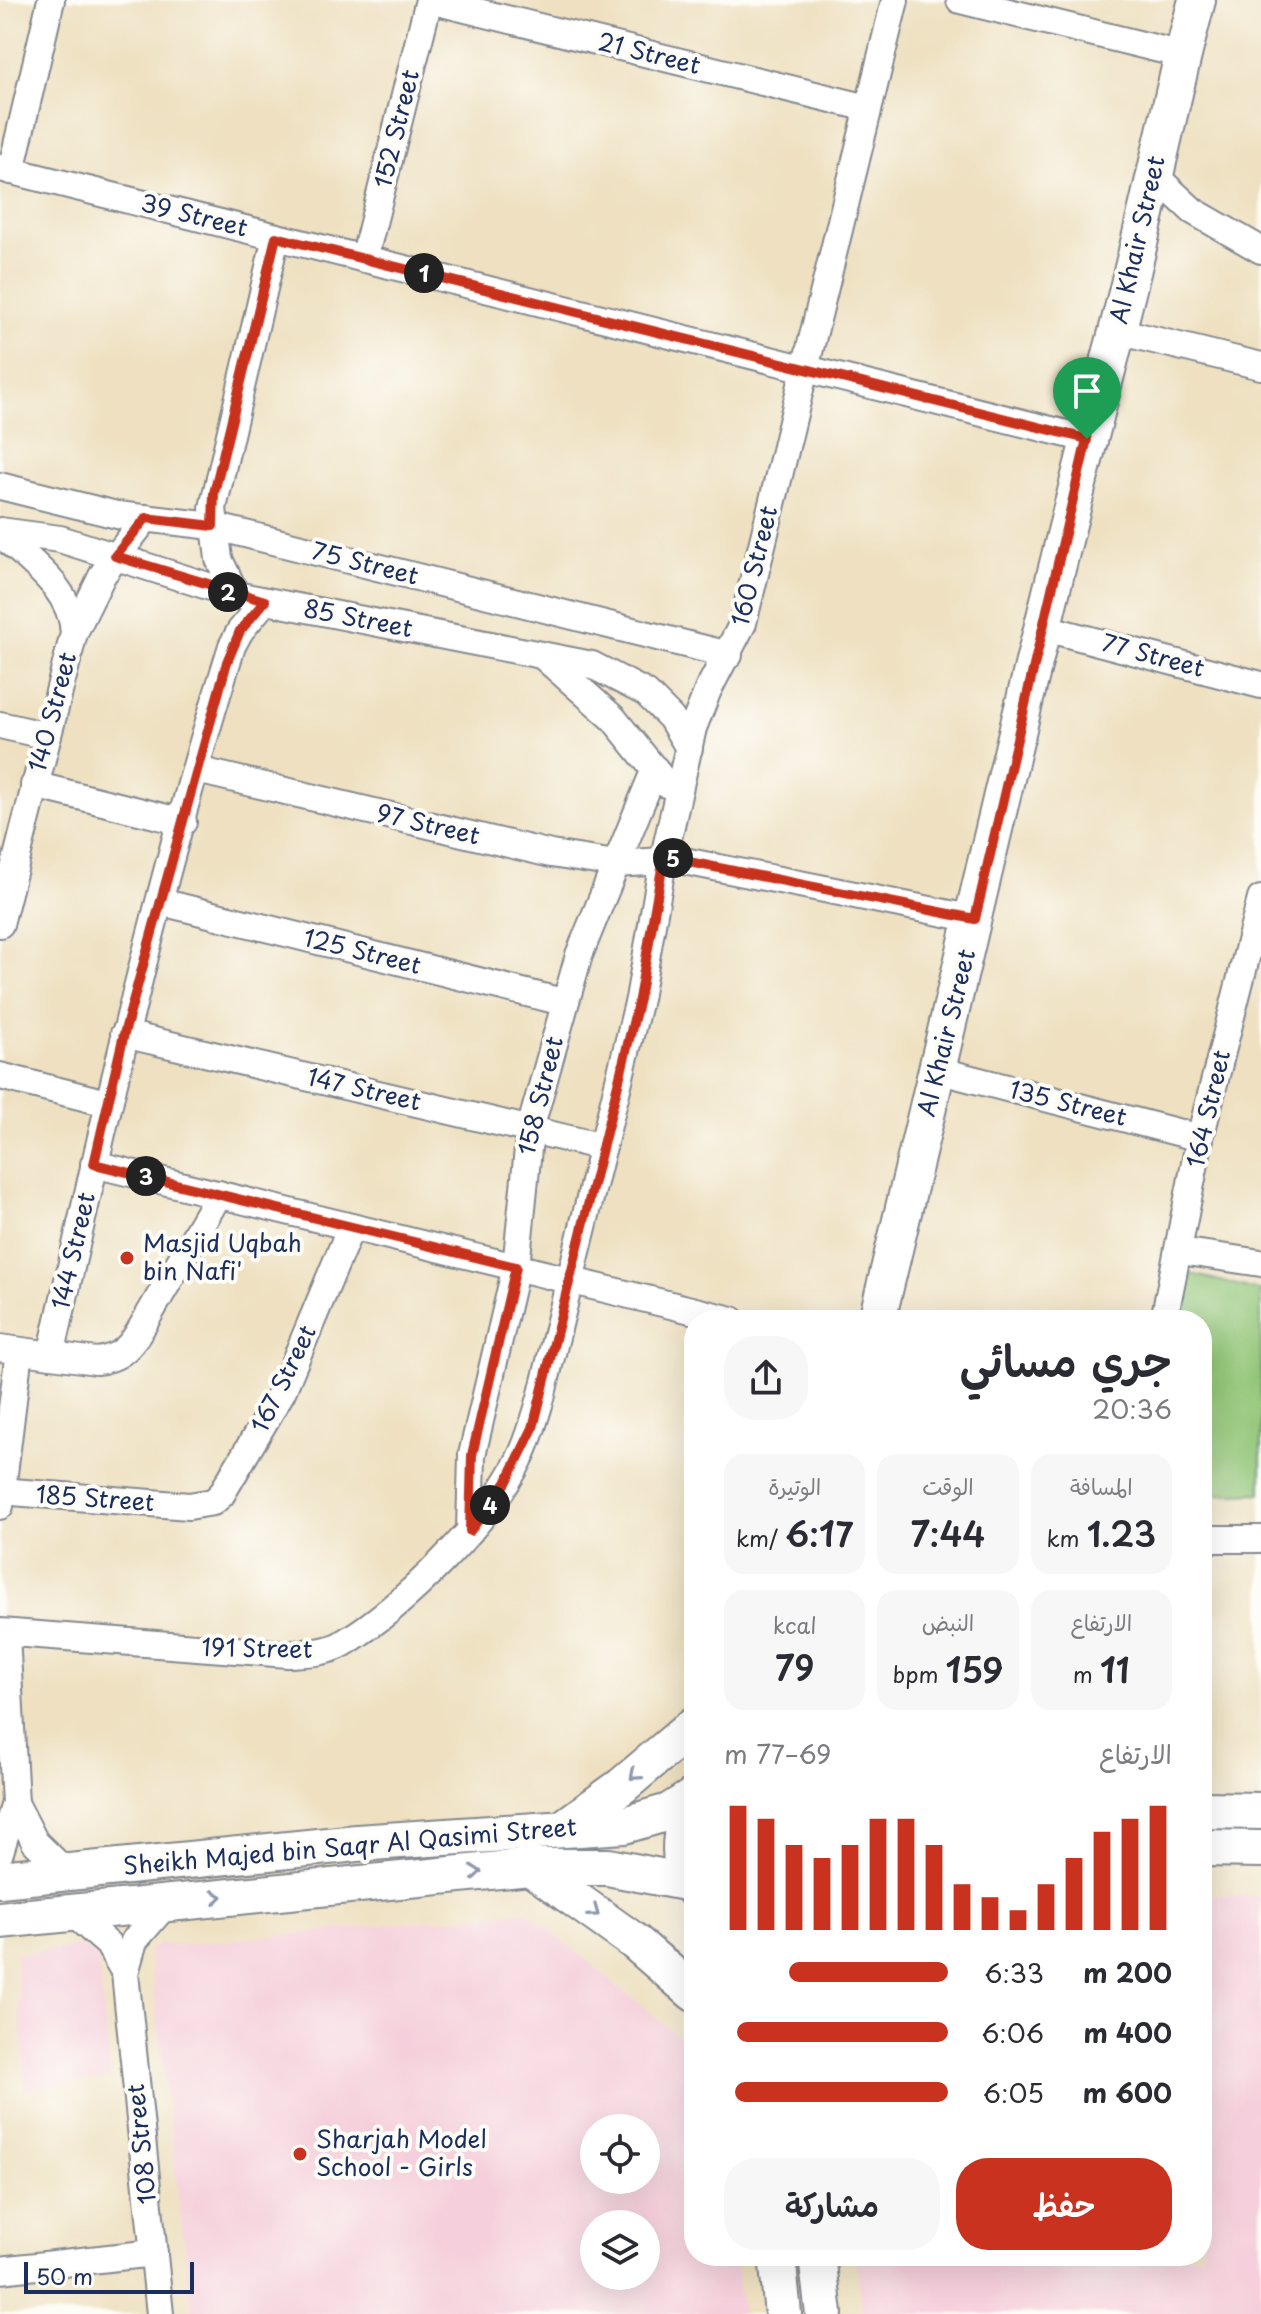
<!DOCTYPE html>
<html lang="ar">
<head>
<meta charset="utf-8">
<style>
	body { margin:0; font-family:"Playpen Sans","Playpen Sans Arabic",sans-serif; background:#f7f7f7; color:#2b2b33; direction:rtl; height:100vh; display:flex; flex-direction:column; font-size:30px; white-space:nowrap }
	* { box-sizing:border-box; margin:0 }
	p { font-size:26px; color:#7c7c81 }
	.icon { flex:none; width:44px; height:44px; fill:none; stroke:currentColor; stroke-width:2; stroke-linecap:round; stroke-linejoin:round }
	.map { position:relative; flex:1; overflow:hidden; direction:ltr }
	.details { position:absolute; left:684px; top:1310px; width:528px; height:956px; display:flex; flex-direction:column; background:#fff; border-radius:32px; box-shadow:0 8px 32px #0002; direction:rtl }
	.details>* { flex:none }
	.buttons { position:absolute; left:580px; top:2114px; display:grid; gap:16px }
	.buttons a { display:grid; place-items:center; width:80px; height:80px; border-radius:50%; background:#fff; box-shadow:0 8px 32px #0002; font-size:40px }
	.scale { position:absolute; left:24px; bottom:20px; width:170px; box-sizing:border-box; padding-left:8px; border:4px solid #1b2f5e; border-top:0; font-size:22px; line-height:28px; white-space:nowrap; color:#1b2f5e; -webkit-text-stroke:6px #fdfcf7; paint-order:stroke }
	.pin { position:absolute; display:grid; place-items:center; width:68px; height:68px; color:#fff; margin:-82px -34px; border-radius:50% 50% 50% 0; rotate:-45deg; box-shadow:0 0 8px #0007 }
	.pin .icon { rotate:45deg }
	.km { position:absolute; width:40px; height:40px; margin:-20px; border-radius:50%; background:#222; color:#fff; font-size:22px; line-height:40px; text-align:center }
	.round { display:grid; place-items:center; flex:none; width:84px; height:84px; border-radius:32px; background:#f7f7f7 }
	.head { display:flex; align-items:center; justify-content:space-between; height:136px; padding:0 40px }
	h1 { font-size:44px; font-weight:600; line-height:60px }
	.metrics { display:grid; grid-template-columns:repeat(3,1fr); gap:12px; height:136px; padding:8px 40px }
	.metrics div { display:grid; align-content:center; border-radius:20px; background:#f7f7f7; text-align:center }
	.metrics b { font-size:34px; font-weight:600 }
	.metrics small { font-size:22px; font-weight:400 }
	.metrics p { font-size:22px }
	.chart { height:224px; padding:16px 40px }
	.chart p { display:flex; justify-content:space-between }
	.chart svg { width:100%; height:144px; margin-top:8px; stroke:#c8321e; stroke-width:6 }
	.primary-button { display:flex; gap:16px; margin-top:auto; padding:16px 40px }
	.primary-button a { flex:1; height:92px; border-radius:32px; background:#c8321e; color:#fff; font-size:32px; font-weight:600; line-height:92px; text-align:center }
	.primary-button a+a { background:#f7f7f7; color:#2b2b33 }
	ul { padding:0 40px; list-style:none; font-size:26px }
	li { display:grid; grid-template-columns:128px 96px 1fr; align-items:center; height:60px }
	li i { height:20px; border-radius:10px; background:#c8321e }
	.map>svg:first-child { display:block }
	.built { fill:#f5cfdb; fill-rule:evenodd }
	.green { fill:#91c576; stroke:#567a6a; stroke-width:2 }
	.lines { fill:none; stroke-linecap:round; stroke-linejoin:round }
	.street-casing { stroke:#84888f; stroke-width:30 }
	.secondary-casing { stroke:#84888f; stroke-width:40 }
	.street { stroke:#fff; stroke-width:26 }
	.secondary { stroke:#fff; stroke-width:36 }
	.oneway { stroke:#8d97ae }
	.route-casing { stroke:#fff; stroke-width:16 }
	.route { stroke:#c8321e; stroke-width:10 }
	.poi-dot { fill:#c8321e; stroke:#fdfcf7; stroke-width:3 }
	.labels { text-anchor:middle; stroke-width:8; stroke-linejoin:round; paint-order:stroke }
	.street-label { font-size:24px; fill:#1b2f5e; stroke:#fdfcf7 }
	.poi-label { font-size:24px; fill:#1b2f5e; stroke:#fdfcf7; text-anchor:start }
</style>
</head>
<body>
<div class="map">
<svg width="1261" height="2314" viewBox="0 0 1261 2314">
	<rect width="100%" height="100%" fill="#fdfcf7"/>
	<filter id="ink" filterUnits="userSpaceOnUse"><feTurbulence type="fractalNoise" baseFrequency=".0125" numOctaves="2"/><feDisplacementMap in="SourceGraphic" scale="16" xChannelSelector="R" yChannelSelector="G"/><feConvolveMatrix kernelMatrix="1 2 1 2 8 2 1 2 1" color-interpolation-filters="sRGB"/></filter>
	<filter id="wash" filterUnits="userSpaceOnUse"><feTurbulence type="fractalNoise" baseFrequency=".006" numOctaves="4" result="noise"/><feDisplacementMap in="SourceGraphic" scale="32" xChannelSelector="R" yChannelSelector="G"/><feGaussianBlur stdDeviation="1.8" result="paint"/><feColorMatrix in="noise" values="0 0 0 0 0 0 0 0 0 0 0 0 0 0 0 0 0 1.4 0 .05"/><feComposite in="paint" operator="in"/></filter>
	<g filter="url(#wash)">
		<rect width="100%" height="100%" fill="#eee0c0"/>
		<g class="built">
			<polygon points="1202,1894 1261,1896 1261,2314 862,2314 856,2256 1202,2256"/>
			<path d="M 527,1911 L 694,2049 L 694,2256 L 735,2256 L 742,2314 L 192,2314 L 149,1951 L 159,1944 L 178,1945 ZM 646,2128 L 646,2180 L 594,2180 L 594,2128 ZM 646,2224 L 646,2276 L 594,2276 L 594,2224 Z"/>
			<polygon points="82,1946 98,1958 111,2078 26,2089 15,1954"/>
		</g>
		<polygon class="green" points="1192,1274 1261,1291 1261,1493 1202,1495 1202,1320 1181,1320"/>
	</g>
	<g filter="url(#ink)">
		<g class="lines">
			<defs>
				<g id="street">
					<polyline points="429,0 868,108"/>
					<polyline points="960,0 1183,55"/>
					<polyline points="0,168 1087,439"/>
					<polyline points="11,171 51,0"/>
					<polyline points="1154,175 1193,211 1261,250"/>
					<polyline points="364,259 429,0"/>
					<polyline points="1117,331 1261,366"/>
					<polyline points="0,486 117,515 213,526 729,655"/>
					<polyline points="0,531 60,539 236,595 592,665 646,693 671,718 689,748"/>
					<path d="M 0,533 C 30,562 72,589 74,633"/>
					<polyline points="236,595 219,559 213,508 276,237"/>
					<polyline points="1045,628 1261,685"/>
					<polyline points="544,657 613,718 666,784"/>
					<polyline points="0,725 48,736"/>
					<polyline points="197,770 551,854 616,864 663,861"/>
					<polyline points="34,785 183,822"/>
					<polyline points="664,857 975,919"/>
					<polyline points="161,902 563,1002"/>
					<polyline points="0,924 74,633 103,574 146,518"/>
					<polyline points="124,1034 603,1147"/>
					<polyline points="937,1070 1200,1138"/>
					<polyline points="0,1076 107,1103"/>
					<polyline points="94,1164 732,1320"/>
					<polyline points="1180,1251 1261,1263"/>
					<polyline points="1164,1320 1200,1138 1261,899"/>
					<path d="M 0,1348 L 96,1361 C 117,1359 128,1350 139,1332 L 219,1194"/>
					<path d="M 51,1355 C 105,1117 159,879 232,646 L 240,631 L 265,601"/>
					<polyline points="0,1491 189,1506 213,1502 221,1495 282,1392 351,1227"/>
					<polyline points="0,1506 19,1351"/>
					<polyline points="470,1531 472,1455 516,1267 530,1129 579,955 655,769"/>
					<polyline points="1202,1539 1261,1539"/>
					<path d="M 0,1632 L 288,1654 C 306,1653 326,1653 342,1644 C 401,1609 492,1519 521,1456 C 530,1437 535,1418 541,1398 L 639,999 L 663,861 L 693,728 L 708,690 L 743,623 L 895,0"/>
					<polyline points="15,1803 35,1842 66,1872"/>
					<polyline points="0,1852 15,1803 6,1634"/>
					<polyline points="71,1912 108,1944 125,1973"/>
					<polyline points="0,2270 154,2253"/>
					<polyline points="160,2314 125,1973 134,1941 167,1903"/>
				</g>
				<g id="secondary">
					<path d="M 877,1320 C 957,991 1031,660 1117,332 C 1146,222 1168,110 1197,0"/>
					<path d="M 694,1796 C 681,1824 673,1861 694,1889"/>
					<polyline points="1202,1810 1261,1811"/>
					<polyline points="565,1827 622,1786 694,1725"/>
					<polyline points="1202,1848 1261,1849"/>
					<polyline points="530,1867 635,1942 694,1993"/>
					<polyline points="0,1879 357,1843 624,1825 669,1812 694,1796"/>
					<polyline points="0,1920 530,1867 608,1867 690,1883"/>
					<polyline points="777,2256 783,2314"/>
					<polyline points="817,2256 824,2314"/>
				</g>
			</defs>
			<use href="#street" class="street-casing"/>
			<use href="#secondary" class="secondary-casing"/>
			<use href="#street" class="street"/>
			<use href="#secondary" class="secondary"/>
		</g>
		<defs><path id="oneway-chevron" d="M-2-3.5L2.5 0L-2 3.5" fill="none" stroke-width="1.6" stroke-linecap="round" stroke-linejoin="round" transform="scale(2)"/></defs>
		<g class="oneway">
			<use href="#oneway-chevron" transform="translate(635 1775) rotate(139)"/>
			<use href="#oneway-chevron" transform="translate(476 1872) rotate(-5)"/>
			<use href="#oneway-chevron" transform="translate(217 1897) rotate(-7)"/>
			<use href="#oneway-chevron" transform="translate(594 1912) rotate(36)"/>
		</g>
	</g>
	<g class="lines" filter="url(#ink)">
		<defs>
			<polygon id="route" points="276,237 1087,439 975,919 664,857 639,999 533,1428 506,1483 470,1531 472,1455 516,1267 94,1164 124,1034 227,662 240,631 265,601 115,556 146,518 213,526 214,493"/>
		</defs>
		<use href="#route" class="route-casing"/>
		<use href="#route" class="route"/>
	</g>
	<g class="poi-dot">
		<circle cx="127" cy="1258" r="8"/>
		<circle cx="300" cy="2154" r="8"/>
	</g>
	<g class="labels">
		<g class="street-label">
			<text transform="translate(649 54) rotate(14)" y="8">21 Street</text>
			<text transform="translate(397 129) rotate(-76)" y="8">152 Street</text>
			<text transform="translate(194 216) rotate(14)" y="8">39 Street</text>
			<text transform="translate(1138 240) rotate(-77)" y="8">Al Khair Street</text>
			<text transform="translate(365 564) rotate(14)" y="8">75 Street</text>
			<text transform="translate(755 566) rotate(-76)" y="8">160 Street</text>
			<text transform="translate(358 619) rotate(11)" y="8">85 Street</text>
			<text transform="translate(1153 656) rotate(15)" y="8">77 Street</text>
			<text transform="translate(53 712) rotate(-75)" y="8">140 Street</text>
			<text transform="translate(428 825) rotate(13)" y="8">97 Street</text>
			<text transform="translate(362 952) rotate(14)" y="8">125 Street</text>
			<text transform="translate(947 1033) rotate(-76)" y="8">Al Khair Street</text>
			<text transform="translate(364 1090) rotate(13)" y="8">147 Street</text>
			<text transform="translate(541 1096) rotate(-76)" y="8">158 Street</text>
			<text transform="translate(1068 1104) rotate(14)" y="8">135 Street</text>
			<text transform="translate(1209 1109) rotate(-77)" y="8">164 Street</text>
			<text transform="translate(74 1251) rotate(-77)" y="8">144 Street</text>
			<text transform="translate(284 1379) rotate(-64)" y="8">167 Street</text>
			<text transform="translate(95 1499) rotate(4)" y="8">185 Street</text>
			<text transform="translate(257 1649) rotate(1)" y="8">191 Street</text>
			<text transform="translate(350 1847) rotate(-5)" y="8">Sheikh Majed bin Saqr Al Qasimi Street</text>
			<text transform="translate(142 2144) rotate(-96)" y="8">108 Street</text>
		</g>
		<g class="poi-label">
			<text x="143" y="1252">Masjid Uqbah<tspan x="143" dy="28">bin Nafi'</tspan></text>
			<text x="316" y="2148">Sharjah Model<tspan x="316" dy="28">School - Girls</tspan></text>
		</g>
	</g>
</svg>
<div class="buttons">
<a><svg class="icon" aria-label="locate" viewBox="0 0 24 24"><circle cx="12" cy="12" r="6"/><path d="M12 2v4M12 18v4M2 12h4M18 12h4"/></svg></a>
<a><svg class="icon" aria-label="layers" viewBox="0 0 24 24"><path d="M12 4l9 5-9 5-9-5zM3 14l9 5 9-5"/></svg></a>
</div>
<div class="scale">50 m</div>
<div class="pin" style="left:1087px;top:439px;background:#1e9e55"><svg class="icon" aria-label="arrive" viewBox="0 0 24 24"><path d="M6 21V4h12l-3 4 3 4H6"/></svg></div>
<b class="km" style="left:424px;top:273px">1</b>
<b class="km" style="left:228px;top:592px">2</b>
<b class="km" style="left:146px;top:1176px">3</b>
<b class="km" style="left:490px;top:1505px">4</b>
<b class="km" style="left:673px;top:858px">5</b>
<section class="details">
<div class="head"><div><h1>جري مسائي</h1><p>20:36</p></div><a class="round"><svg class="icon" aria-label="share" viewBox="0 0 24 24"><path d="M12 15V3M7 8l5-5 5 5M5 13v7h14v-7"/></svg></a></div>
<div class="metrics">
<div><p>المسافة</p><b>1.23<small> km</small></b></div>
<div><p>الوقت</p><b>7:44</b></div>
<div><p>الوتيرة</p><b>6:17<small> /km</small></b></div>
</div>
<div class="metrics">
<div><p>الارتفاع</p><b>11<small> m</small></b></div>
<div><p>النبض</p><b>159<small> bpm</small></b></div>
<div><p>kcal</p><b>79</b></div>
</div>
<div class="chart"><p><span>الارتفاع</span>69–77 m</p>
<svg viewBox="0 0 160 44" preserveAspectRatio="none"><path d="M5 44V6M15 44V10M25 44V18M35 44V22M45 44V18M55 44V10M65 44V10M75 44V18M85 44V30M95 44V34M105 44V38M115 44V30M125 44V22M135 44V14M145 44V10M155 44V6"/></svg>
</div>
<ul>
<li><b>200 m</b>6:33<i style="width:71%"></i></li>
<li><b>400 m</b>6:06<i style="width:94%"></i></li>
<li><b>600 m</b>6:05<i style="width:95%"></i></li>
</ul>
<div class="primary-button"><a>حفظ</a><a>مشاركة</a></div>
</section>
</div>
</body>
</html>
